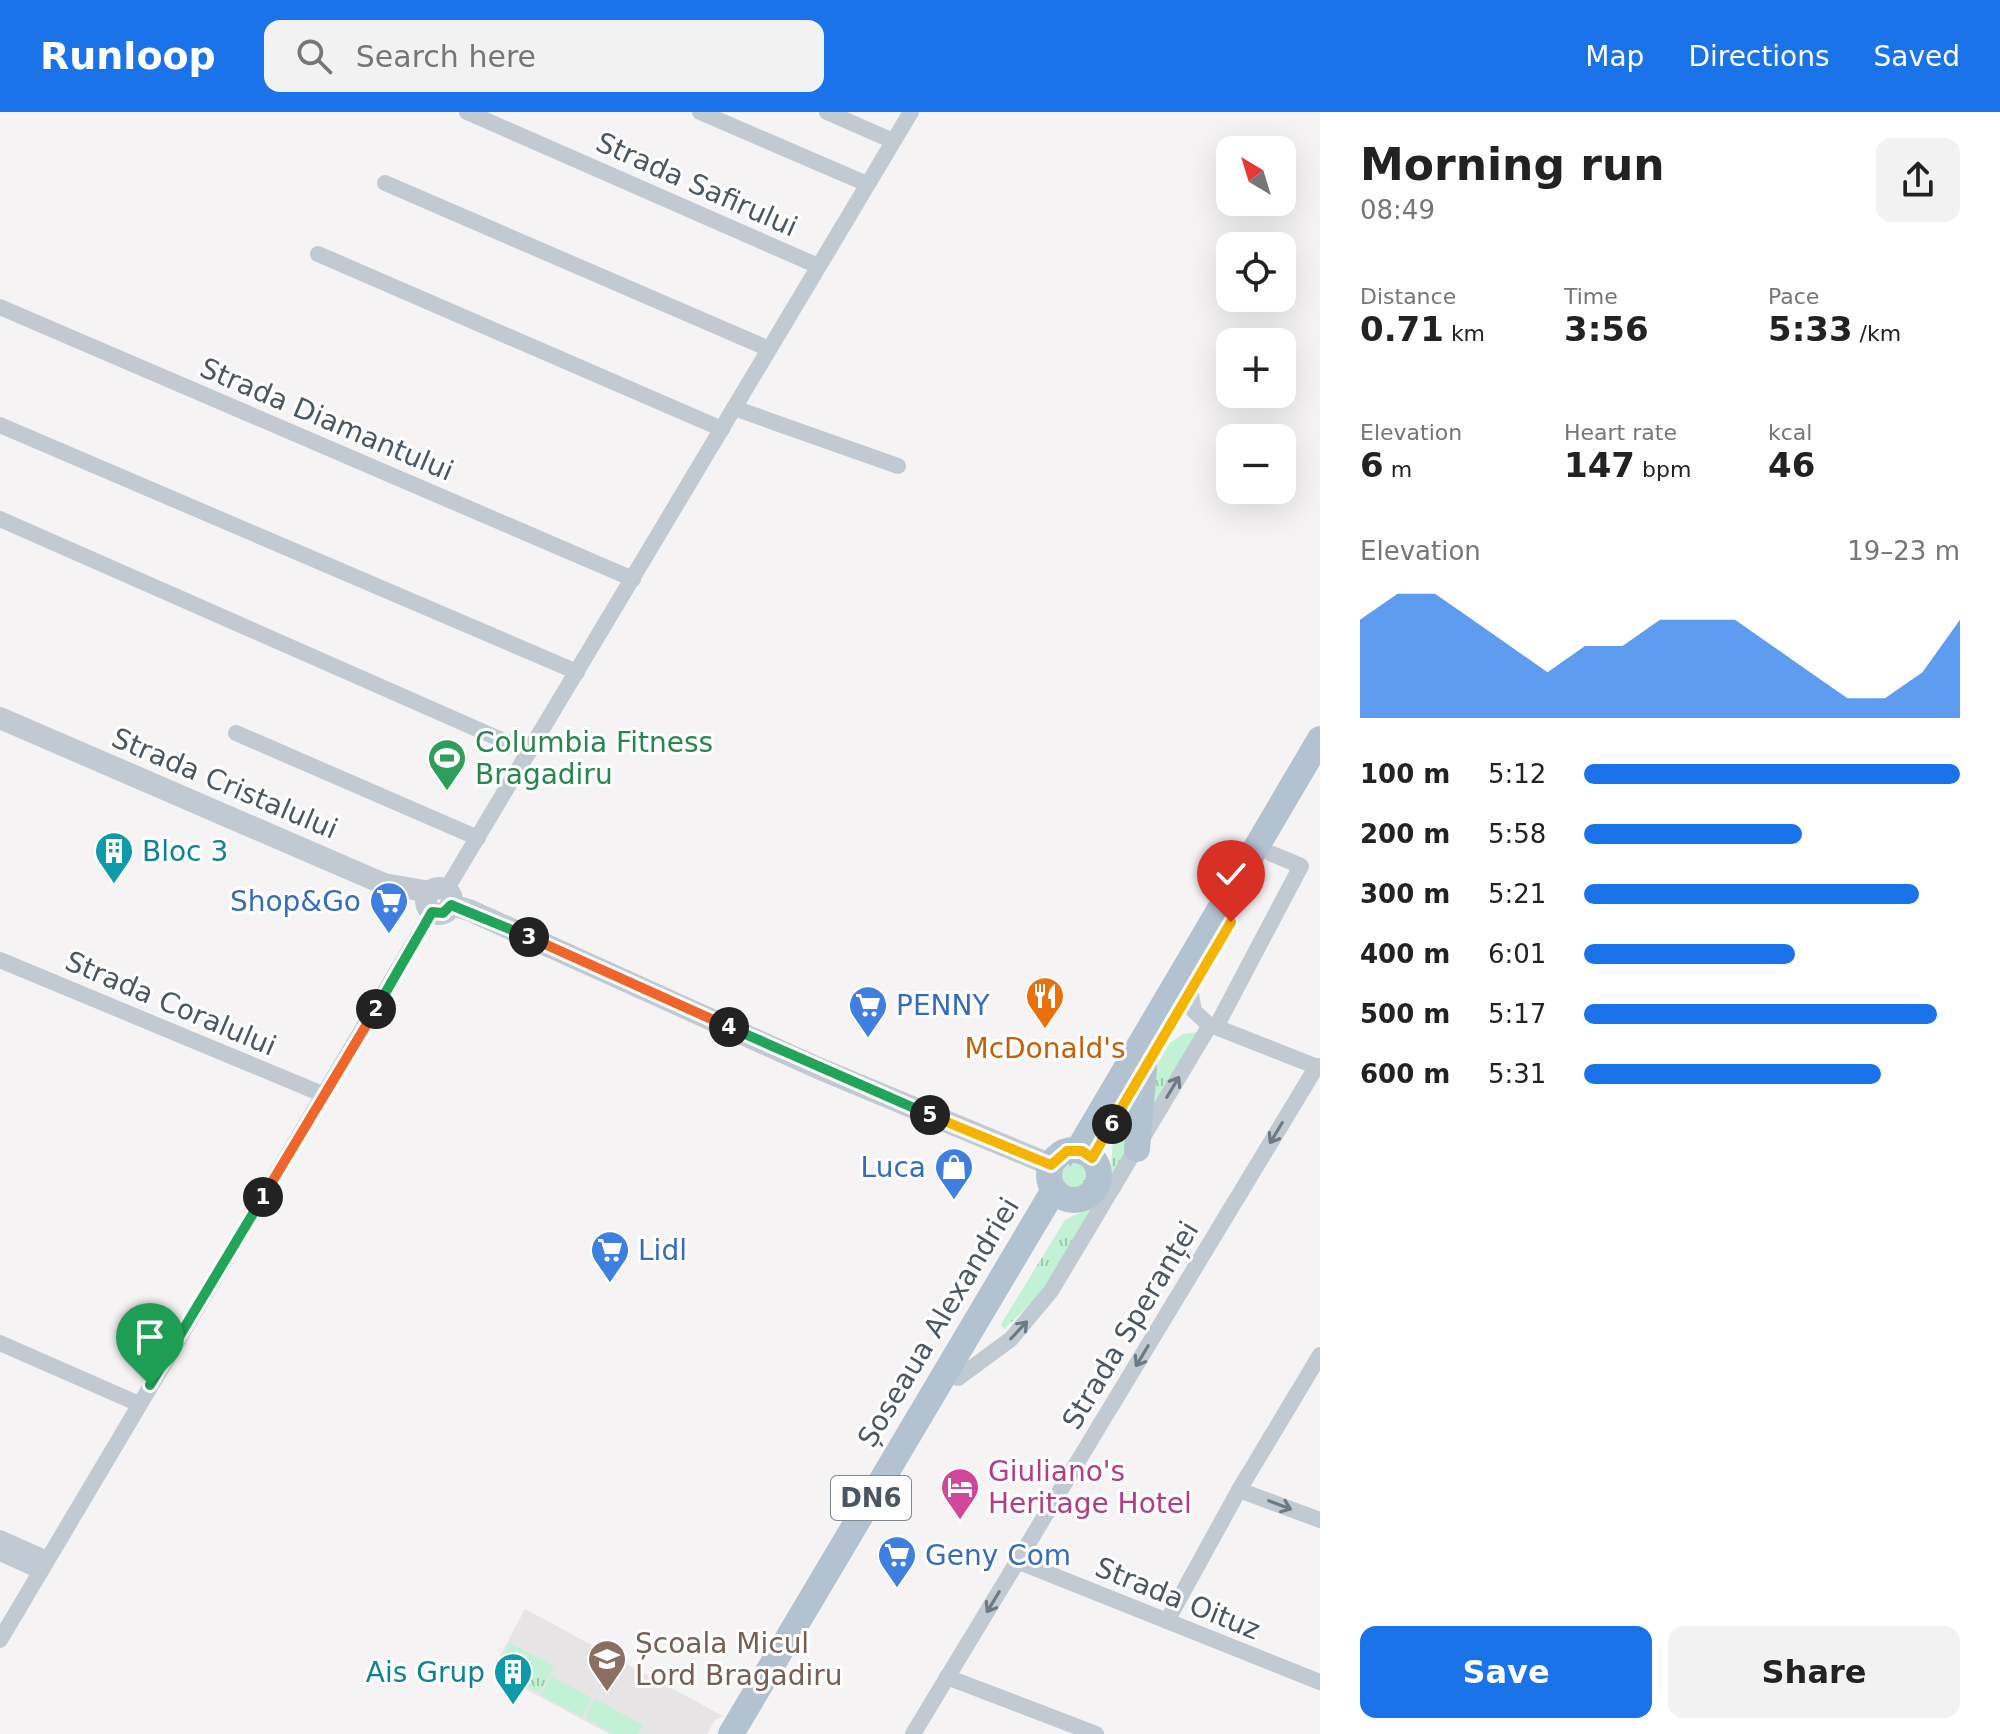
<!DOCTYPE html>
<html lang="en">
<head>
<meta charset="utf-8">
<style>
	body { margin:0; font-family:"DejaVu Sans",sans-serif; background:#f2f2f2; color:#222; height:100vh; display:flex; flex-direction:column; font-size:30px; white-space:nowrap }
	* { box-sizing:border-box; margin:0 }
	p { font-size:26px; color:#767676 }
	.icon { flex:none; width:44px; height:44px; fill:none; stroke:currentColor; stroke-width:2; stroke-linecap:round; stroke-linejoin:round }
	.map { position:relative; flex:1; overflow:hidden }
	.side { display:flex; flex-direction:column; background:#fff; width:680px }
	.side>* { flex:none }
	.needle { width:52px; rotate:322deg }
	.fabs { position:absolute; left:1216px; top:24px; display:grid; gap:16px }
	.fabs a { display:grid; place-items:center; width:80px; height:80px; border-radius:16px; background:#fff; box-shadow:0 8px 32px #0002; font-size:40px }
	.pin { position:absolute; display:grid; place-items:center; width:68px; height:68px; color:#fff; margin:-82px -34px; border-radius:50% 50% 50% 0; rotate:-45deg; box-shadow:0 0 8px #0007 }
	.pin .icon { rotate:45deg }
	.km { position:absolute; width:40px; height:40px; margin:-20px; border-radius:50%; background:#222; color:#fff; font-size:22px; line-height:40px; text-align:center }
	.round { display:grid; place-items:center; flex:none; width:84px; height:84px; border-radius:16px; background:#f2f2f2 }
	.headline { display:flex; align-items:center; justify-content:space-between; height:136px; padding:0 40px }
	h1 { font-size:44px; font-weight:700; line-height:60px }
	.figures { display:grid; grid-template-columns:repeat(3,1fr); gap:12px; height:136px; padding:8px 40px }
	.figures div { display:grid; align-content:center }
	.figures b { font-size:34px; font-weight:700 }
	.figures small { font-size:22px; font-weight:400 }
	.figures p { font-size:22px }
	.chart { height:224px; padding:16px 40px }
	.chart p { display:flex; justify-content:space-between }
	.chart svg { width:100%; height:144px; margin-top:8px; fill:#1a73e8; opacity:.7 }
	.cta { display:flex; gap:16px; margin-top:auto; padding:16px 40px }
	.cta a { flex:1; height:92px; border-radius:16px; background:#1a73e8; color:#fff; font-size:32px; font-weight:700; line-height:92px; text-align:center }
	.cta a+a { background:#f2f2f2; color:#222 }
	ul { padding:0 40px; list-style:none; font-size:26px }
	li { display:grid; grid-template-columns:128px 96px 1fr; align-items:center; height:60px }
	li i { height:20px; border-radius:10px; background:#1a73e8 }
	header { display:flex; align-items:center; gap:48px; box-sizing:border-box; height:112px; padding:0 40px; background:#1a73e8; color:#fff }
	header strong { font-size:38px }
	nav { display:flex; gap:44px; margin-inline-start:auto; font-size:28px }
	.search { width:560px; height:72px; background:#f2f2f2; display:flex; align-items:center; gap:20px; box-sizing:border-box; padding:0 28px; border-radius:16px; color:#767676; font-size:30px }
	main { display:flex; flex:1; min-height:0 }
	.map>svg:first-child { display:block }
	.education { fill:#e6e4e5 }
	.grass { fill:url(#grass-tufts) }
	.pitch { fill:#c3f1d5 }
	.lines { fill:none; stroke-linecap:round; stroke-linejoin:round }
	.minor { stroke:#c1cad2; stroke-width:16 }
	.tertiary { stroke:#c1cad2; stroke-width:22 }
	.primary { stroke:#b3c2d1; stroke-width:26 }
	.oneway { stroke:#6e7983 }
	.split-1-casing { stroke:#fff; stroke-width:16 }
	.split-2-casing { stroke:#fff; stroke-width:16 }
	.split-3-casing { stroke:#fff; stroke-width:16 }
	.split-4-casing { stroke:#fff; stroke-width:16 }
	.split-5-casing { stroke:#fff; stroke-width:16 }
	.split-6-casing { stroke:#fff; stroke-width:16 }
	.split-7-casing { stroke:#fff; stroke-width:16 }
	.split-1 { stroke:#22a559; stroke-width:10 }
	.split-2 { stroke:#f0652b; stroke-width:10 }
	.split-3 { stroke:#22a559; stroke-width:10 }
	.split-4 { stroke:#f0652b; stroke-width:10 }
	.split-5 { stroke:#22a559; stroke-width:10 }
	.split-6 { stroke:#f5b400; stroke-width:10 }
	.split-7 { stroke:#f5b400; stroke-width:10 }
	.labels { text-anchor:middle; stroke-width:6; stroke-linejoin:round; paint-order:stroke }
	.shield { fill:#fff; stroke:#808990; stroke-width:2 }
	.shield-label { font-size:26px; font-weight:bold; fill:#4a5661 }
	.street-label { font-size:28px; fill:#4a5661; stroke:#fff }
	.leisure-label { font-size:28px; fill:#27864d; stroke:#fff; text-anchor:start }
	.culture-label { font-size:28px; fill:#0d838f; stroke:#fff; text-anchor:start }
	.shop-label { font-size:28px; fill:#366cbe; stroke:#fff; text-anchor:start }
	.food-label { font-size:28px; fill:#c56008; stroke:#fff }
	.hotel-label { font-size:28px; fill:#b23c85; stroke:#fff; text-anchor:start }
	.education-label { font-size:28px; fill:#785e54; stroke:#fff; text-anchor:start }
</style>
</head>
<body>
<header>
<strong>Runloop</strong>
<div class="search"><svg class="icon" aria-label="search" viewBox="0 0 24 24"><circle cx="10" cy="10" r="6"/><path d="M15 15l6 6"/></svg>Search here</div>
<nav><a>Map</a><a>Directions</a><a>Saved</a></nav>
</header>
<main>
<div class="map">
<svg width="1320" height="1622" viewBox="0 0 1320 1622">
	<defs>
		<pattern id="grass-tufts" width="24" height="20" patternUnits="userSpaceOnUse" patternTransform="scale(2)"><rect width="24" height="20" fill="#c3f1d5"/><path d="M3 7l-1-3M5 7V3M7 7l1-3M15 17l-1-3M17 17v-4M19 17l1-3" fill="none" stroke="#a0c6b0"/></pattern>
	</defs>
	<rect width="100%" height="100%" fill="#f5f3f3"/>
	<polygon class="education" points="525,1497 723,1604 715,1608 707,1622 609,1622 492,1559"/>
	<g class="grass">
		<polygon points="1197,920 1110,1071 1113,1025 1170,931 1183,922"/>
		<circle cx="1074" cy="1063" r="17"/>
		<polygon points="1097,1092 1048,1175 1004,1217 1001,1212 1065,1108"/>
		<polygon points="509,1531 554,1554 540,1581 496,1558"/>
	</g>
	<g class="pitch">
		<polygon points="551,1564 592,1586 582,1605 541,1583"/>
		<polygon points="595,1587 643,1613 638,1622 614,1622 585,1606"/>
	</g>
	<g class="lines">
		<g class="minor">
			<polyline points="467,0 818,154"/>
			<polyline points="700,0 867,72"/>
			<polyline points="827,0 893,29"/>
			<polyline points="385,71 769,237"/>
			<polyline points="318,142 722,317"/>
			<polyline points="0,195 633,467"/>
			<polyline points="734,296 898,354"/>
			<polyline points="0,313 577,560"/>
			<polyline points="0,407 529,640"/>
			<polyline points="236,621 478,726"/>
			<polyline points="446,778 911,0"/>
			<polyline points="0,848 322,982"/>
			<polyline points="1190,877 1194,899 1208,912 1320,956"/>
			<polyline points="1216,915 1301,754 1272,742"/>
			<polyline points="0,1231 139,1292"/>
			<polyline points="958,1266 1011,1227 1051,1179 1210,913"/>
			<polyline points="1239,1378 1320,1408"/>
			<polyline points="0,1426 47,1447"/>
			<polyline points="0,1441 40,1459"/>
			<polyline points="1017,1449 1320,1570"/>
			<polyline points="1167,1509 1239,1378 1320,1243"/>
			<polyline points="0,1528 432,800"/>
			<polyline points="947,1565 1096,1622"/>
			<polyline points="913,1622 1317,954"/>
		</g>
		<g class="tertiary">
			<polyline points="0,606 384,772 430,780"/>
			<circle cx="439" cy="789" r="13"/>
			<polyline points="451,793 469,798 818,956 1051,1053"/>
		</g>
		<g class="primary">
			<polyline points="1137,1037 1144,956"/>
			<polyline points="1078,1038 1320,627"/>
			<circle cx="1074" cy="1063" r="25"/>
			<polyline points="731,1622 1054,1078"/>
		</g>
	</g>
	<defs><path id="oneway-shaft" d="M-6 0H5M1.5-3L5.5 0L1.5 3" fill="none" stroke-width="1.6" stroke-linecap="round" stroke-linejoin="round" transform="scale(2)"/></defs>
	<g class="oneway">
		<use href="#oneway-shaft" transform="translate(1173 975) rotate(-59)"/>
		<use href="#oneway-shaft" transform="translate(1276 1021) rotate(121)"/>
		<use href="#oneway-shaft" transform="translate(1019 1218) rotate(-47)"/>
		<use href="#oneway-shaft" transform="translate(1142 1244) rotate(121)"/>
		<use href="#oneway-shaft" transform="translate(1280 1393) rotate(21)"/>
		<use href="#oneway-shaft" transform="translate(993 1490) rotate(121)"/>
	</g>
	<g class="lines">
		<defs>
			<polyline id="split-1" points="150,1273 263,1085"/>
			<polyline id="split-2" points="263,1085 376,897"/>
			<polyline id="split-3" points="376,897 432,800 443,801 451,793 529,825"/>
			<polyline id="split-4" points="529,825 729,915"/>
			<polyline id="split-5" points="729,915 930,1003"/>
			<polyline id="split-6" points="930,1003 1051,1053 1067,1039 1082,1039 1092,1046 1112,1012"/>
			<polyline id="split-7" points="1112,1012 1231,810"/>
		</defs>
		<use href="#split-1" class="split-1-casing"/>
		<use href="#split-2" class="split-2-casing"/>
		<use href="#split-3" class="split-3-casing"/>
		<use href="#split-4" class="split-4-casing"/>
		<use href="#split-5" class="split-5-casing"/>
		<use href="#split-6" class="split-6-casing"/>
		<use href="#split-7" class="split-7-casing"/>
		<use href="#split-1" class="split-1"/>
		<use href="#split-2" class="split-2"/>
		<use href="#split-3" class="split-3"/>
		<use href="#split-4" class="split-4"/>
		<use href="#split-5" class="split-5"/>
		<use href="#split-6" class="split-6"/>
		<use href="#split-7" class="split-7"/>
	</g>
	<defs>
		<symbol id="stadium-pin" viewBox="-11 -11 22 30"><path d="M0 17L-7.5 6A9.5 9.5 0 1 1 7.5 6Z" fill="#2e9e5b" stroke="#fff"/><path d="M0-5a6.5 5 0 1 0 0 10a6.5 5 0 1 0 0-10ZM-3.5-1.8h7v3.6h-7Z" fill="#fff"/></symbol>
		<symbol id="building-pin" viewBox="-11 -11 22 30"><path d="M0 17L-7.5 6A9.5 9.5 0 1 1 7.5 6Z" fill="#0f9aa8" stroke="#fff"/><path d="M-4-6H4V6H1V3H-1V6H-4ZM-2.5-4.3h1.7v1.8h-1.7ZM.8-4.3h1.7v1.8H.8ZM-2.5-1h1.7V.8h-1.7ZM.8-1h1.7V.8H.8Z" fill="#fff"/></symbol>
		<symbol id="supermarket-pin" viewBox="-11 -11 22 30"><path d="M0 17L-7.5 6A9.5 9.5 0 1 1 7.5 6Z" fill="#3f7fe0" stroke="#fff"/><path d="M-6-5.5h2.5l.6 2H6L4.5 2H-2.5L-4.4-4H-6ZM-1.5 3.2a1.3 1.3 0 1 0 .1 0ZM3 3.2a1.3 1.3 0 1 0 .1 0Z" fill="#fff"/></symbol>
		<symbol id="restaurant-pin" viewBox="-11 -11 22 30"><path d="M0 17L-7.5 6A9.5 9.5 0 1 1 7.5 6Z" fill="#e8710a" stroke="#fff"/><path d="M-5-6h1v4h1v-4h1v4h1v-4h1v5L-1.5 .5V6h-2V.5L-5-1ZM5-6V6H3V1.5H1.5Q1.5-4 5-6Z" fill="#fff"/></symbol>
		<symbol id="shop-pin" viewBox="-11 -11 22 30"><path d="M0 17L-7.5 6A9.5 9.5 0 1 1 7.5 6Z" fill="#3f7fe0" stroke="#fff"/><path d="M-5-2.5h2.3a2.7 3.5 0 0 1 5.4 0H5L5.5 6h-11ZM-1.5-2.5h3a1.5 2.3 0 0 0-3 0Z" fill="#fff"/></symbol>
		<symbol id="hotel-pin" viewBox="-11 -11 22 30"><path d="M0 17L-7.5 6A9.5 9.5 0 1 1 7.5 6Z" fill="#d1479c" stroke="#fff"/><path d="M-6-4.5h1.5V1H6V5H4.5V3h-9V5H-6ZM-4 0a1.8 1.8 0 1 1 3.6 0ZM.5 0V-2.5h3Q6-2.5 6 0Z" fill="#fff"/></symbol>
		<symbol id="school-pin" viewBox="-11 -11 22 30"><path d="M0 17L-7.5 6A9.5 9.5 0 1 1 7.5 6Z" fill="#8d6e63" stroke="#fff"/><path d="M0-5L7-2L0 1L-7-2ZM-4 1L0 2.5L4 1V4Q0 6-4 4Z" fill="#fff"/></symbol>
	</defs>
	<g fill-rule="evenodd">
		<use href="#stadium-pin" x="425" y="624" width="44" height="60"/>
		<use href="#building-pin" x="92" y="717" width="44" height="60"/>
		<use href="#supermarket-pin" x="367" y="767" width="44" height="60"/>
		<use href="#restaurant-pin" x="1023" y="862" width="44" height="60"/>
		<use href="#supermarket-pin" x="846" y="871" width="44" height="60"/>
		<use href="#shop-pin" x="932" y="1033" width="44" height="60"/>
		<use href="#supermarket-pin" x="588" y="1116" width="44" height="60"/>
		<use href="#hotel-pin" x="938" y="1353" width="44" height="60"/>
		<use href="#supermarket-pin" x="875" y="1421" width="44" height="60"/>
		<use href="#school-pin" x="585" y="1525" width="44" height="60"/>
		<use href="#building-pin" x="491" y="1538" width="44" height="60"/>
	</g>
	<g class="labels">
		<rect class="shield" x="831" y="1364" width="80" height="44" rx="6"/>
		<g class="shield-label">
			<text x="871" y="1395">DN6</text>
		</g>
		<g class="street-label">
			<text transform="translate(697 72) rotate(24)" y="10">Strada Safirului</text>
			<text transform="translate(327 307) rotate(23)" y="10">Strada Diamantului</text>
			<text transform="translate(225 671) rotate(23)" y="10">Strada Cristalului</text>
			<text transform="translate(171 891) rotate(23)" y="10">Strada Coralului</text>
			<text transform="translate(938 1210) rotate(-59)" y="10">Șoseaua Alexandriei</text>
			<text transform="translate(1130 1213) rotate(-59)" y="10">Strada Speranței</text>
			<text transform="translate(1178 1486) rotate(22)" y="10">Strada Oituz</text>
		</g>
		<g class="leisure-label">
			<text x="475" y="640">Columbia Fitness<tspan x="475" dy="32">Bragadiru</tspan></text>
		</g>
		<g class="culture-label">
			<text x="142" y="749">Bloc 3</text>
			<text x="485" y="1570" text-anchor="end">Ais Grup</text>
		</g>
		<g class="shop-label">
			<text x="361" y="799" text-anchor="end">Shop&amp;Go</text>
			<text x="896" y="903">PENNY</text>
			<text x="926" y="1065" text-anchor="end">Luca</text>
			<text x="638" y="1148">Lidl</text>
			<text x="925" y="1453">Geny Com</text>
		</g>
		<g class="food-label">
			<text x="1045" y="946">McDonald's</text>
		</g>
		<g class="hotel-label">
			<text x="988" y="1369">Giuliano's<tspan x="988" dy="32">Heritage Hotel</tspan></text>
		</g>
		<g class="education-label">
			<text x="635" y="1541">Școala Micul<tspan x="635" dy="32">Lord Bragadiru</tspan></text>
		</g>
	</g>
</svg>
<div class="fabs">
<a><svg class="needle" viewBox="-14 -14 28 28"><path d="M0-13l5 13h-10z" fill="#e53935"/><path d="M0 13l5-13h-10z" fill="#767676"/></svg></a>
<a><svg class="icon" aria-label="locate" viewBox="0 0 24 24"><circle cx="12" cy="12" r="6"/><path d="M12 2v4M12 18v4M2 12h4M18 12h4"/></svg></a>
<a>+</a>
<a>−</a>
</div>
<div class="pin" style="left:150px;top:1273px;background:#1e9e55"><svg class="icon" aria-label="arrive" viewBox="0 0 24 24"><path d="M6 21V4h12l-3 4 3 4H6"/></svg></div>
<div class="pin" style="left:1231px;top:810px;background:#d93025"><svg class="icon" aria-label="check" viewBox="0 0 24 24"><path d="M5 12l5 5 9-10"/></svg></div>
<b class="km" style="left:263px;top:1085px">1</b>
<b class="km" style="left:376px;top:897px">2</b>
<b class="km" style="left:529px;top:825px">3</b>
<b class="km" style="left:729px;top:915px">4</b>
<b class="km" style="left:930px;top:1003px">5</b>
<b class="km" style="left:1112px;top:1012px">6</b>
</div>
<section class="side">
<div class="headline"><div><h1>Morning run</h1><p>08:49</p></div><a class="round"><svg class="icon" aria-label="share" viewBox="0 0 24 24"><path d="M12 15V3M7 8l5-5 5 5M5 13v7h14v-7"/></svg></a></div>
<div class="figures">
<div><p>Distance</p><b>0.71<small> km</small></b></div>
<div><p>Time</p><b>3:56</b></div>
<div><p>Pace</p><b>5:33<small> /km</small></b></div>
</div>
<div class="figures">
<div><p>Elevation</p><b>6<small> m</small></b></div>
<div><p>Heart rate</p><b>147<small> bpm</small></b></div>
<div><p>kcal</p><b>46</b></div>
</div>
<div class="chart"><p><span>Elevation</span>19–23 m</p>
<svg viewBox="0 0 160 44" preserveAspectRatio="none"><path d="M0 44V14L10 6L20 6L30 14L40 22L50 30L60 22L70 22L80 14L90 14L100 14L110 22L120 30L130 38L140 38L150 30L160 14V44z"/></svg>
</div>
<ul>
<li><b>100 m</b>5:12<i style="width:100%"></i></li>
<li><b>200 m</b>5:58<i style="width:58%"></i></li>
<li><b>300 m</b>5:21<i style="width:89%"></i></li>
<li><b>400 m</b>6:01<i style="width:56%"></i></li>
<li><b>500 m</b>5:17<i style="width:94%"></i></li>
<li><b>600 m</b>5:31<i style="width:79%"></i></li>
</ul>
<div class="cta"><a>Save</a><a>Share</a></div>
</section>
</main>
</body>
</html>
